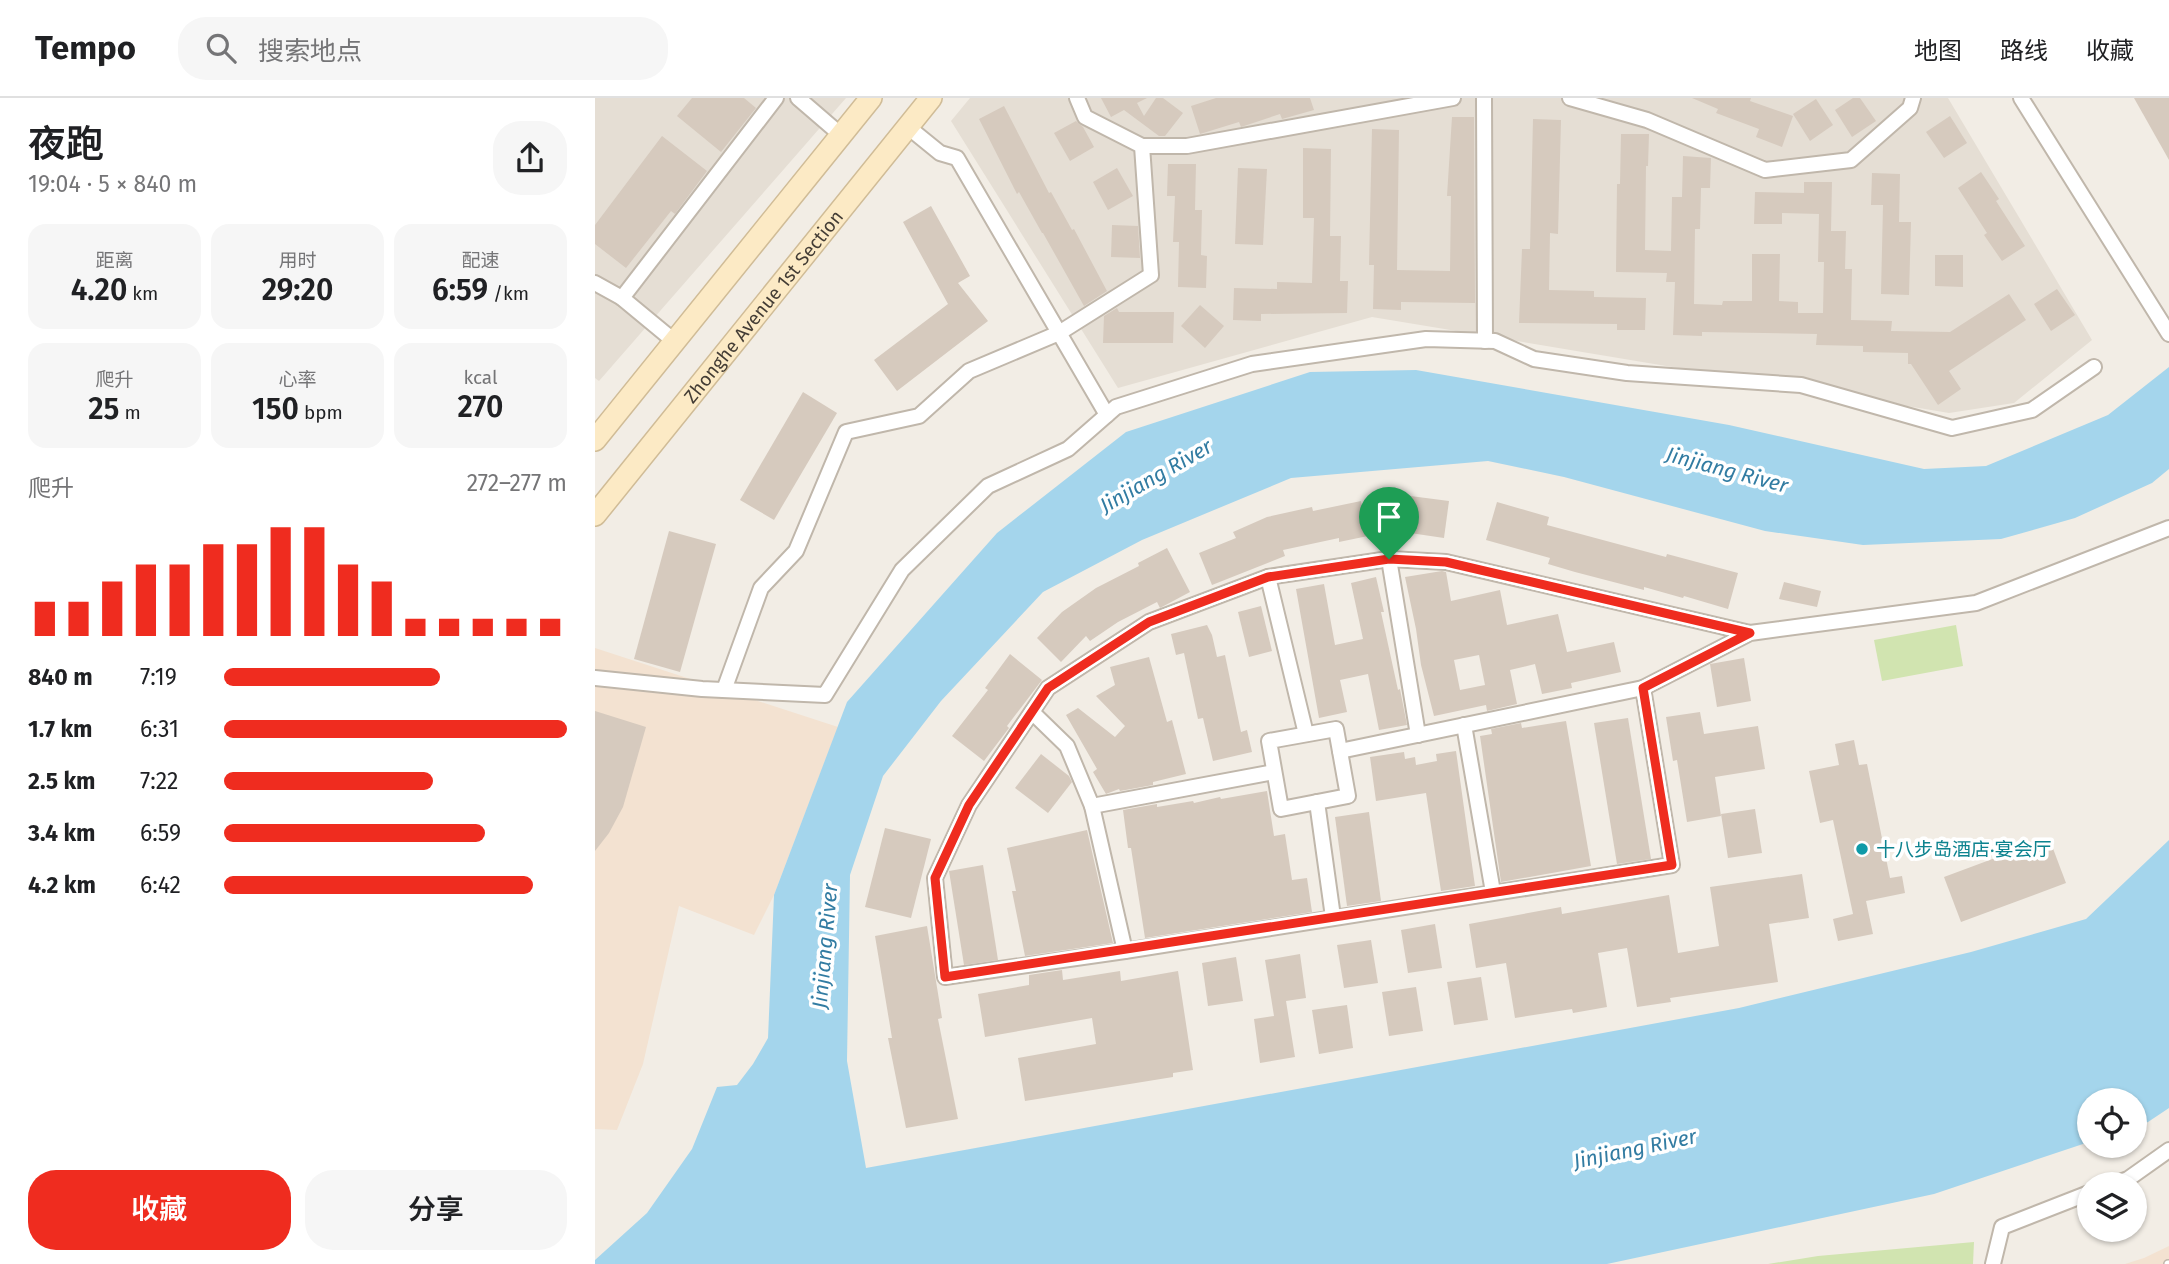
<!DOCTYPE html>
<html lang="zh">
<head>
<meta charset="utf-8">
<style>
	body { margin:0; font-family:"Fira Sans","Noto Sans SC",sans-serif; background:#f6f6f6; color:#202124; height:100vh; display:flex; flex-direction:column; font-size:26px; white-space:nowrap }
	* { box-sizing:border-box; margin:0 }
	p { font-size:23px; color:#757577 }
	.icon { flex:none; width:38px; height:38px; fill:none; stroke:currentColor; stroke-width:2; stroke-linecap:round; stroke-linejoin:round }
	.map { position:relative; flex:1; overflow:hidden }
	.side { display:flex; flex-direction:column; background:#fff; width:595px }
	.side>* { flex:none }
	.tools { position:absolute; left:1482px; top:990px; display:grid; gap:14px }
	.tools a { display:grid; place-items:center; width:70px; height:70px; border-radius:50%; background:#fff; box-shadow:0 2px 5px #0004; font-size:35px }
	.pin { position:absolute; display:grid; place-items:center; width:60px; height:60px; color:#fff; margin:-72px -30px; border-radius:50% 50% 50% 0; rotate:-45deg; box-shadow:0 0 7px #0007 }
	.pin .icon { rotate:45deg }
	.round { display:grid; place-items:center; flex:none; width:74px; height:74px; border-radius:28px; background:#f6f6f6 }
	.head { display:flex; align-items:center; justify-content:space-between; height:119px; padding:0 28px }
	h1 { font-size:38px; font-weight:600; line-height:52px }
	.figures { display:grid; grid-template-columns:repeat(3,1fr); gap:10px; height:119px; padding:7px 28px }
	.figures div { display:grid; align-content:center; border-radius:18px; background:#f6f6f6; text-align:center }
	.figures b { font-size:30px; font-weight:600 }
	.figures small { font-size:19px; font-weight:400 }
	.figures p { font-size:19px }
	.chart { height:196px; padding:14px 28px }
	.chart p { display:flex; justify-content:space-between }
	.chart svg { width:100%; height:126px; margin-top:7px; stroke:#ef2c1f; stroke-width:6 }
	.primary-button { display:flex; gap:14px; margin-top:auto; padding:14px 28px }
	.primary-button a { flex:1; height:80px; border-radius:28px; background:#ef2c1f; color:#fff; font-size:28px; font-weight:600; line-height:80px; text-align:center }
	.primary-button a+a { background:#f6f6f6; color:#202124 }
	ul { padding:0 28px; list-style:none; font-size:23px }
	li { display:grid; grid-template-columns:112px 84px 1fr; align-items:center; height:52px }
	li i { height:18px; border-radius:9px; background:#ef2c1f }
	header { display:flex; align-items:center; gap:42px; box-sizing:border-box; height:98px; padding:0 35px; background:#fff; border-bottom:2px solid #e0e0e0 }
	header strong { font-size:33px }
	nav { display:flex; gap:38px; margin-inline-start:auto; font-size:24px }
	.search { width:490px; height:63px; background:#f6f6f6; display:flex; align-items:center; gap:18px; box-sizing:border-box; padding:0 24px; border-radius:28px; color:#757577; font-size:26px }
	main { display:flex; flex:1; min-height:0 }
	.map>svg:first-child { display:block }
	.residential { fill:#e5ded4 }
	.commercial { fill:#f3e2d1 }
	.green { fill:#d1e4b0 }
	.water { fill:#a4d5ec }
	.building { fill:#d6cabe; fill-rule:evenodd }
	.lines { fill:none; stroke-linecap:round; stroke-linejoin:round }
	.lane-casing { stroke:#c0b7ab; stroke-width:10 }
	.street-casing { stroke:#c0b7ab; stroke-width:18 }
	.secondary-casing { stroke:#d0bc97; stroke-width:24 }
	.lane { stroke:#fff; stroke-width:7 }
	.street { stroke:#fff; stroke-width:14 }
	.secondary { stroke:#fceac5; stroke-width:21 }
	.route-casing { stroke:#fff; stroke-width:14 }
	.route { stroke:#ef2c1f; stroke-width:9 }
	.culture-dot { fill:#0f9aa8; stroke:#fff; stroke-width:2.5 }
	.labels { text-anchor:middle; stroke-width:7; stroke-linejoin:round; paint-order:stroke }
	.street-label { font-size:19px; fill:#443d35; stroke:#fff }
	.culture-label { font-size:19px; fill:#0d838f; stroke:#fff; text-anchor:start }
	.water-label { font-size:21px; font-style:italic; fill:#327ca2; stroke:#fff }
</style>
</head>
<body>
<header>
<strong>Tempo</strong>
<div class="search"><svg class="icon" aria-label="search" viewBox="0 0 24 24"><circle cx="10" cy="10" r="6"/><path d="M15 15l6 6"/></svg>搜索地点</div>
<nav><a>地图</a><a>路线</a><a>收藏</a></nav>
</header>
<main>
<section class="side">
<div class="head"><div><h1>夜跑</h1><p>19:04 · 5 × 840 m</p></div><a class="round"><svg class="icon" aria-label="share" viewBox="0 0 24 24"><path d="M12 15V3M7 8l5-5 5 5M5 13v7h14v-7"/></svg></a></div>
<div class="figures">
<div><p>距离</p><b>4.20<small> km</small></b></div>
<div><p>用时</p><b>29:20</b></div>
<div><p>配速</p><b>6:59<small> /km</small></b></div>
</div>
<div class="figures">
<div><p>爬升</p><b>25<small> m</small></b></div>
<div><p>心率</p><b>150<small> bpm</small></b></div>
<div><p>kcal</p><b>270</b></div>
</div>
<div class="chart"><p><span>爬升</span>272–277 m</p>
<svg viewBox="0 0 160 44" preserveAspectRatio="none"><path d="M5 44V32M15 44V32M25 44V25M35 44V19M45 44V19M55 44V12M65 44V12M75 44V6M85 44V6M95 44V19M105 44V25M115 44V38M125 44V38M135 44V38M145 44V38M155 44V38"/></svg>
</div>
<ul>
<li><b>840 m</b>7:19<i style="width:63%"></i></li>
<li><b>1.7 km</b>6:31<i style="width:100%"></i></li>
<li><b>2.5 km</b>7:22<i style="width:61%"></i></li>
<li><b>3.4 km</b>6:59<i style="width:76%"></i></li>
<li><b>4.2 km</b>6:42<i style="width:90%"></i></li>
</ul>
<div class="primary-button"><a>收藏</a><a>分享</a></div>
</section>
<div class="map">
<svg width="1574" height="1166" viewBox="0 0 1574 1166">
	<rect width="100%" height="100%" fill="#f2ede5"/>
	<g class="residential">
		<polygon points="0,0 251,0 4,283 0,280"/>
		<polygon points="375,0 1353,0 1497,242 1419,305 1354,315 777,219 523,290 356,23"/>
	</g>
	<g class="commercial">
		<polygon points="0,550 243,629 179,797 159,837 84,808 48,966 22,1032 0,1031"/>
		<polygon points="1574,1148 1574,1166 1530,1166 1549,1160"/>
	</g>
	<g class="green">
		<polygon points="1361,527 1368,568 1287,583 1279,542"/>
		<polygon points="1379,1144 1378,1166 1173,1166 1223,1158"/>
	</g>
	<polygon class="water" points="1574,269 1574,371 1557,385 1480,420 1406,441 1268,447 1170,433 969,379 893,363 696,380 547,442 448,494 346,603 288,678 255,777 252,963 271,1070 1144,910 1376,854 1491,821 1574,742 1574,1010 1553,1024 1540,1029 1540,1003 1494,1003 1494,1044 1339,1096 1012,1166 0,1166 0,1162 52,1115 97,1051 122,989 142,987 158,966 173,940 179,797 252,604 402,435 531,334 715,274 821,272 1134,327 1329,371 1391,368 1513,317"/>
	<g class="building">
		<polygon points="97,0 149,0 161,10 126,54 82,18"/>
		<polygon points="506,0 552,0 542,5 549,18 561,0 568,0 588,15 570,38 564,38 529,12 516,19"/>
		<polygon points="621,0 715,0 719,12 687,21 685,16 646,29 644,24 605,36 596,8"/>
		<polygon points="1097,0 1156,0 1155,3 1198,18 1187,49 1161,39 1164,31 1121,15 1123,11"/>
		<polygon points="1258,0 1265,0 1281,23 1257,39 1240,12"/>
		<polygon points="1539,0 1574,0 1574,62"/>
		<polygon points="1221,1 1238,27 1215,43 1198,16"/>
		<polygon points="409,8 454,95 456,94 477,132 479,131 512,193 489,208 448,135 447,135 424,94 422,96 384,21"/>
		<polygon points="1355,18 1372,45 1349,60 1331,34"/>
		<polygon points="857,19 879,19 880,205 806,204 806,212 778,211 779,167 774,167 777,31 804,32 802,172 855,173 856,98 852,98"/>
		<polygon points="938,21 966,22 963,136 955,135 954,192 999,193 999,199 1051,200 1050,232 1022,232 1022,226 924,225 927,151 935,151"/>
		<polygon points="481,23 488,29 499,49 475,63 459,35"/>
		<polygon points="1026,36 1054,36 1053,68 1051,68 1050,152 1076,153 1077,99 1087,99 1088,58 1116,60 1115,90 1106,90 1105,131 1100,131 1099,206 1127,207 1128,203 1157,203 1157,156 1185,156 1184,203 1203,204 1203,215 1228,215 1229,164 1223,164 1224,116 1187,115 1187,126 1159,126 1160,94 1209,95 1209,84 1237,84 1236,133 1251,133 1250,171 1257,171 1256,222 1297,223 1296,233 1355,234 1414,196 1431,222 1354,273 1366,291 1343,307 1316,266 1313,266 1313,255 1268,254 1268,248 1221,247 1222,236 1107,234 1107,238 1078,237 1080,184 1071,184 1072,175 1021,174 1022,86 1025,86"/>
		<polygon points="67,38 112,73 80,116 76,113 31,170 0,146 0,127"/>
		<polygon points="708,50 736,51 735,138 746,138 745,183 753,183 752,215 666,216 666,223 638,222 639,190 682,191 682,184 717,185 719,120 708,120"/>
		<polygon points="573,66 601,66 600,112 607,112 606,157 612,158 611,190 583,189 584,144 578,144 580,98 572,98"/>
		<polygon points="522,70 538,98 513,112 498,84"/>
		<polygon points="643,70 672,71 668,147 640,146"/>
		<polygon points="1386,74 1404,101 1401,103 1430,148 1407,163 1389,137 1392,135 1363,90"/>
		<polygon points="1277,75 1305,76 1304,124 1316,124 1314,197 1286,196 1288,107 1276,107"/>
		<polygon points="336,108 375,178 363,185 393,223 302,293 279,262 353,206 308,124"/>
		<polygon points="517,127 543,128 545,160 516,159"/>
		<polygon points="1340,157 1368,157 1368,189 1340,188"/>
		<polygon points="1462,191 1480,217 1456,233 1439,206"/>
		<polygon points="605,207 629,228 610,250 586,228"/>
		<polygon points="522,210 524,214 579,214 578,245 508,245 509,218"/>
		<polygon points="208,294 242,315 179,422 145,402"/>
		<polygon points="800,396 854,403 849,440 795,432"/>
		<polygon points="766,403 773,438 744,444 744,440 688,452 690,458 617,487 604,455 641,440 638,434 672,419 717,409 718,413"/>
		<polygon points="902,404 954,419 952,427 1071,459 1072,456 1143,475 1133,511 1089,498 1088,500 1049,489 1049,492 980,474 953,466 955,460 891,442"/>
		<polygon points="74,433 121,446 85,574 39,561"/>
		<polygon points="572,450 595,494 565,510 562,504 523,524 495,543 491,538 466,564 442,540 467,514 501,490 544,468 543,465"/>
		<path d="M 847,473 L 851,474 L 856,503 L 905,492 L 912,527 L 963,516 L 972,554 L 1019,544 L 1026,574 L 976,585 L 977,590 L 947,596 L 940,566 L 915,572 L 922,606 L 892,613 L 891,607 L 839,618 L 826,567 L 821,531 L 810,479 ZM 884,557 L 890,587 L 865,592 L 859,562 Z"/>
		<polygon points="781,479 789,514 786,514 803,592 805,591 812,627 784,632 773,576 745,582 752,614 724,620 701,491 729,486 740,547 768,541 756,485"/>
		<polygon points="1189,484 1226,493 1222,509 1184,501"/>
		<polygon points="666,508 677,553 654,559 643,514"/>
		<polygon points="612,527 617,537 622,559 630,557 646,634 652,632 657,654 618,663 608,620 603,621 589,555 581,557 576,536"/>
		<polygon points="415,556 447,582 412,628 414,630 389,663 357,638 393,592 390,590"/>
		<polygon points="554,559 572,624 577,622 591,676 558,684 558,687 525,693 524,691 511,696 498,674 502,671 471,617 483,610 520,639 530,628 501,598 520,587 515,569"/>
		<polygon points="1149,560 1156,603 1122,609 1115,566"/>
		<polygon points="0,613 51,629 28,709 14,735 0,753"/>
		<polygon points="1105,614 1109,636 1163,628 1170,671 1120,679 1126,718 1092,724 1082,662 1078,663 1071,619"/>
		<polygon points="1033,620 1056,761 1022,766 999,625"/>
		<polygon points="971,623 996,768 906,784 885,638 897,636 896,631 926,625 927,630"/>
		<polygon points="1259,642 1264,667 1272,666 1295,780 1307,778 1310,795 1271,803 1278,836 1243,843 1238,821 1258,816 1238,722 1225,725 1214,673 1244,667 1240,646"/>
		<polygon points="861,653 880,788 846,793 831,695 781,703 775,659 809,654 810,661 820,659 821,667 842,663 841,656"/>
		<polygon points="446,656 474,678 477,684 453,715 420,690"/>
		<polygon points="672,693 679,738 690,736 697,782 712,780 717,814 550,840 536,750 533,750 528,712 562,706 562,709 598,703 599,705 625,699 626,701"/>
		<polygon points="1160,711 1167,755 1133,760 1126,716"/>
		<polygon points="774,714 786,803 752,808 740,719"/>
		<polygon points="290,730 336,741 316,820 270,809"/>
		<polygon points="492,732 518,845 430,858 417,793 421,793 412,750"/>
		<polygon points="1454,740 1471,785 1366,824 1349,779"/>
		<polygon points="388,767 403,862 369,867 354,773"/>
		<polygon points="1207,776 1214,820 1174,826 1183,884 1075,900 1076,904 1042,909 1032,850 1003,855 1012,909 978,915 977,911 920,920 911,865 881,870 874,826 966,809 967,816 1074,797 1083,855 1124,848 1115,789"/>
		<polygon points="840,826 847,870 813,875 806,832"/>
		<polygon points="332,828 347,920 343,921 363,1021 311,1030 293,940 297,940 280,838"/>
		<polygon points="776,842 783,885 749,890 742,847"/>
		<polygon points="705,856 711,900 691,903 700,959 665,965 659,921 679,918 670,862"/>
		<polygon points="641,859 648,903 613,908 607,865"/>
		<polygon points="467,872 468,882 525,873 526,883 583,873 598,972 578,975 578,979 430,1003 423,960 501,946 497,920 390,939 383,896 434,887 434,877"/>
		<polygon points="886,879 893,922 859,927 852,884"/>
		<polygon points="821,889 828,933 794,938 787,894"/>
		<polygon points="752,907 758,950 724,956 717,912"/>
	</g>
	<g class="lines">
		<defs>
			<polyline id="lane" points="1573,1166 1574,1166"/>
			<g id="street">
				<polyline points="203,0 246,37"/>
				<polyline points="889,0 890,243"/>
				<polyline points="975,0 1052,22 1170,72 1256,62 1315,10 1318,0"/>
				<polyline points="1426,0 1574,236"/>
				<polyline points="313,29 345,55 362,60 512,317"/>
				<polyline points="547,48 592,48 858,0"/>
				<polyline points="0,185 27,200 79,243"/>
				<polyline points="27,200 181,0"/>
				<polyline points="794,461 823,637"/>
				<polyline points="673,479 711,636"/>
				<polyline points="1155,535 851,464 794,461 673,479 554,524 453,590 374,707 340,780 350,879 530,853 1077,767 1048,590 1155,535 1381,505 1574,430"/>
				<polyline points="0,580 107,591 230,597 307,472 393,388 473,351 521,309 657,266 831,241 900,243 939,261 1032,275 1206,287 1357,330 1437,312 1499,269"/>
				<polyline points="129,592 166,490 201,453 251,334 324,318 374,273 464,235 556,177 547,48 490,19 482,0"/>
				<polyline points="437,614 472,648 497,708 679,674"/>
				<polyline points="869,627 898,794"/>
				<polygon points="741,631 753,698 686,711 674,643"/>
				<polyline points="745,653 1048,590"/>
				<polyline points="722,704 738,819"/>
				<polyline points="497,708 530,853"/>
				<polyline points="1517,1087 1533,1081 1574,1052"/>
				<polyline points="1398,1166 1407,1129 1494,1095"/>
			</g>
			<g id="secondary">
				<polyline points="0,342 276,0"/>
				<path id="s1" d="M 0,417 L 336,0"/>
			</g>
		</defs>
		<use href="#lane" class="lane-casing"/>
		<use href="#street" class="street-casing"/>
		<use href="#secondary" class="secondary-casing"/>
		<use href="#lane" class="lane"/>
		<use href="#street" class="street"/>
		<use href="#secondary" class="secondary"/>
	</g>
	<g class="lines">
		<defs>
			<polygon id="route" points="794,461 851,464 1155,535 1048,590 1077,767 350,879 340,780 374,707 453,590 554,524 673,479"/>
		</defs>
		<use href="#route" class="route-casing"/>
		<use href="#route" class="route"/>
	</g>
	<circle class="culture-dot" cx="1267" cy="751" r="7"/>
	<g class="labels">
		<g class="street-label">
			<text dy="7" stroke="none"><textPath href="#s1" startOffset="268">Zhonghe Avenue 1st Section</textPath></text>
		</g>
		<g class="culture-label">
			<text x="1281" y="758">十八步岛酒店·宴会厅</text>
		</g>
		<g class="water-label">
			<text transform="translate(1132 372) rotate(15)" y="7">Jinjiang River</text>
			<text transform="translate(561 378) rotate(-30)" y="7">Jinjiang River</text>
			<text transform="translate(230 848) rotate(-85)" y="7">Jinjiang River</text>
			<text transform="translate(1040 1051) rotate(-12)" y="7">Jinjiang River</text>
		</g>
	</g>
</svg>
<div class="tools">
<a><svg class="icon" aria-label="locate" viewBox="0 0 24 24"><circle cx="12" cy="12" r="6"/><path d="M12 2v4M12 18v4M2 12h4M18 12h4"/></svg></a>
<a><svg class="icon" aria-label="layers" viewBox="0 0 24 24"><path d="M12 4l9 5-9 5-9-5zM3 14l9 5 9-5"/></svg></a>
</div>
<div class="pin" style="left:794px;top:461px;background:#1e9e55"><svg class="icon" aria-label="arrive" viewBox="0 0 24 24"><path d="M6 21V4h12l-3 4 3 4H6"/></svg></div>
</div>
</main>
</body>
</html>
